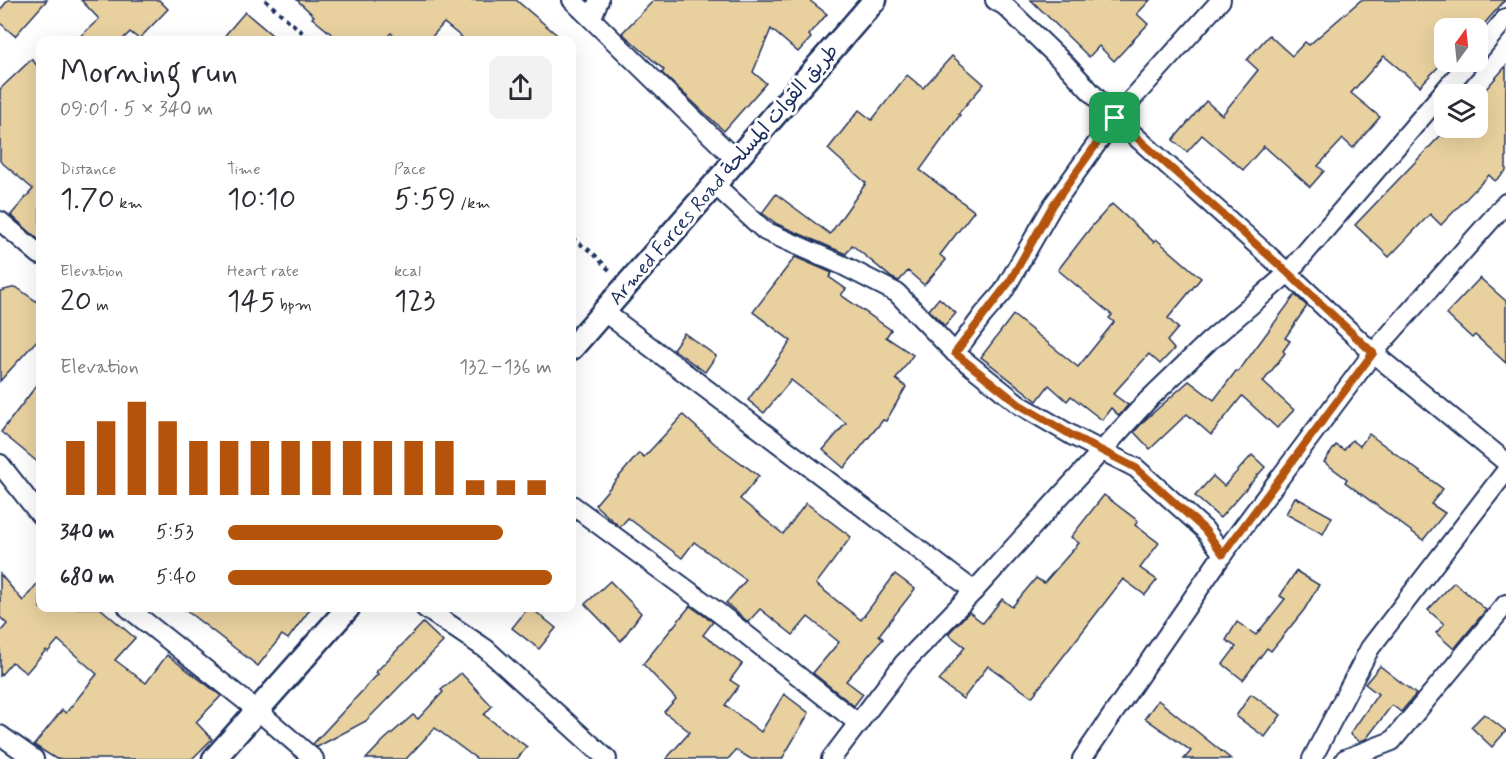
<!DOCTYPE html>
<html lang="en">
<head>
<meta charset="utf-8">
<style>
	body { margin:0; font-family:Mynerve,"Playpen Sans Arabic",sans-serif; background:#f2f2f3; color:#2b2b33; height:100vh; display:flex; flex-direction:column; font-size:22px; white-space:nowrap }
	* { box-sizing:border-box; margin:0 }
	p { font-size:20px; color:#7c7c81 }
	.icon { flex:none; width:33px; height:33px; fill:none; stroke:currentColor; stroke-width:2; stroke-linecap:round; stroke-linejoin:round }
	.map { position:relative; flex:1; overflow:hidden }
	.details { position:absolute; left:36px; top:36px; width:540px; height:576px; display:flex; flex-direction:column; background:#fff; border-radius:12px; box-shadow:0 6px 24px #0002 }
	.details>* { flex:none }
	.needle { width:39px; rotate:15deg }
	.controls { position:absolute; left:1434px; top:18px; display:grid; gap:12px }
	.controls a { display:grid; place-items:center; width:54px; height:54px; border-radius:12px; background:#fff; box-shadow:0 6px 24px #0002; font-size:30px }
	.pin { position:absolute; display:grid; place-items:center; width:51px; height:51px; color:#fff; margin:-26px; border-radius:12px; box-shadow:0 3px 9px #0006 }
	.round { display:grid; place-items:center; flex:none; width:63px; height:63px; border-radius:12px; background:#f2f2f3 }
	.overview { display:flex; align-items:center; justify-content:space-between; height:102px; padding:0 24px }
	h1 { font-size:33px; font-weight:600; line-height:45px }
	.stats { display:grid; grid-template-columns:repeat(3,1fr); gap:9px; height:102px; padding:6px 24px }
	.stats div { display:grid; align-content:center }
	.stats b { font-size:30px; font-weight:600 }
	.stats small { font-size:16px; font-weight:400 }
	.stats p { font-size:16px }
	.chart { height:168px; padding:12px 24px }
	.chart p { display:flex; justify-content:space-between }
	.chart svg { width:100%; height:108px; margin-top:6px; stroke:#b45309; stroke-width:6 }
	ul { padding:0 24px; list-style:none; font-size:20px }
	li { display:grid; grid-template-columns:96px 72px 1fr; align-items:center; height:45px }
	li i { height:15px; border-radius:8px; background:#b45309 }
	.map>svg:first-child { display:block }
	.building { fill:#e9d19f; stroke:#1b2f5e; stroke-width:1.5 }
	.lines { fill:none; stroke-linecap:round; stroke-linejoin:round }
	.minor-casing { stroke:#1b2f5e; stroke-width:22 }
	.tertiary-casing { stroke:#1b2f5e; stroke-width:27 }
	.path { stroke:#1b2f5e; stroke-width:4; stroke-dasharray:4.5 4.5; stroke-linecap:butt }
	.minor { stroke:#fff; stroke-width:18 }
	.tertiary { stroke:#fff; stroke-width:22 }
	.route-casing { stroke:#fff; stroke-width:12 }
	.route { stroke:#b45309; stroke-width:8 }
	.labels { text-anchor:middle; stroke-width:6; stroke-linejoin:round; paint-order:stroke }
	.street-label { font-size:20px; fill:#1b2f5e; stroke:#fff }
</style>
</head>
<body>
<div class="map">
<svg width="1506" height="759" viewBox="0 0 1506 759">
	<rect width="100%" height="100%" fill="#fff"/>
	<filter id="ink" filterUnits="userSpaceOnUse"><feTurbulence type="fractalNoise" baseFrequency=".0167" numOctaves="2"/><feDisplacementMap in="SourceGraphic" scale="12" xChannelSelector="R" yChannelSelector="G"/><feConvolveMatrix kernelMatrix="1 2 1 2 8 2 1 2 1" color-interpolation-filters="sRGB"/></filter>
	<g filter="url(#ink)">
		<g class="building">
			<polygon points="8,0 47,0 15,36 0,23 0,10"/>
			<polygon points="81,0 159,0 168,9 139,39 130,32 122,40 76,40 99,19"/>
			<polygon points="297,0 516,0 563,40 465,40 444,23 429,40 400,40 391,33 384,40 339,40 312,18 314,16"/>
			<polygon points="654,0 809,0 827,14 809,35 811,38 798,52 771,29 753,72 766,83 724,131 662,73 664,70 622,33"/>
			<polygon points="1031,0 1150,0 1137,14 1148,24 1114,61 1099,46 1089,57"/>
			<polygon points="1361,0 1505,0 1478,31 1478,28 1444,28 1444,61 1420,86 1384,56 1351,93 1380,117 1353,148 1343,139 1318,166 1324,171 1310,187 1264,146 1243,170 1202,135 1187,152 1173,140 1206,101 1222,115 1258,70 1247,60 1269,35 1292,56 1305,42 1309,45"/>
			<polygon points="245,12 278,40 221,40"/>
			<polygon points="952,56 984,84 958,114 960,115 920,170 974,211 940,255 946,260 924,285 908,271 899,281 892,278 852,245 846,254 777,224 762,213 776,194 830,234 866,183 828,149 859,110 872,120 907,75 923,88"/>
			<polygon points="32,59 40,70 40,241 11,215 33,189 0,161 0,89"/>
			<polygon points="1506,66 1506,171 1495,181 1489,175 1441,225 1430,214 1389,257 1355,225 1441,135 1444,137 1453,128 1478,128 1478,98"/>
			<polygon points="1112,204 1154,242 1156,239 1201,278 1168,318 1178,328 1167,341 1174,349 1160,364 1149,354 1113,394 1128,405 1119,416 1111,408 1102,420 1071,396 1067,401 1049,385 1037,401 981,357 1013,315 1078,367 1114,322 1109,318 1112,315 1058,270 1092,226"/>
			<polygon points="795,257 832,273 829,277 846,289 841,295 891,330 886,337 913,355 896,379 906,387 886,421 883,420 844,468 823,450 846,423 791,380 764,413 748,400 791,341 753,312"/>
			<polygon points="1480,278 1506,301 1506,363 1475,335 1472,338 1446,314"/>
			<polygon points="16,287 40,304 40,337 0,381 0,291"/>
			<polygon points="1295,295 1307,306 1285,338 1290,341 1283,351 1285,353 1263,382 1294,410 1277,428 1242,396 1211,435 1187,414 1150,449 1134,432 1146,419 1189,381 1214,400 1236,371 1238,372"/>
			<polygon points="939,298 956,313 945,326 929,310"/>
			<polygon points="684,333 716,356 705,372 673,349"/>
			<polygon points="40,381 40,464 1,432"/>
			<polygon points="683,415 715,444 759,476 740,499 783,534 806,503 851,537 816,584 861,620 895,574 915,589 879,635 883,639 846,681 863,694 854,706 813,673 839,642 808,617 793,635 760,609 748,622 726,603 746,580 694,542 682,558 628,518 620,527 595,505 639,453 644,457"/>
			<polygon points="1369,434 1443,489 1431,504 1445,513 1423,540 1345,482 1347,479 1324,462 1336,445 1344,450 1352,440 1360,446"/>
			<polygon points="1252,455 1265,467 1220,518 1195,496 1213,476 1224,486"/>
			<polygon points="1104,495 1138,521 1135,525 1159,543 1140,568 1157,580 1145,595 1123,579 1032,697 988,666 963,699 939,681 965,647 948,634 969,612 983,623 1002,599 1012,607 1036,578 1044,583 1079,543 1071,537"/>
			<polygon points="1295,497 1332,517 1323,534 1286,514"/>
			<polygon points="1296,571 1319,585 1304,610 1271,651 1267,648 1243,680 1223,664 1236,647 1226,640 1237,622 1256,635 1285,599 1280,596"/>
			<polygon points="0,574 23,601 40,580 40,608 100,608 135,638 115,660 146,683 167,655 203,682 221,696 196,722 212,739 192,759 56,759 34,745 62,710 66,713 97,674 58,640 48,652 46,650 26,673 12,662 0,676 0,632 7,624 0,617"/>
			<polygon points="610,581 641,613 621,641 585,604"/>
			<polygon points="1454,582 1486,610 1454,649 1436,633 1444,624 1428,610"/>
			<polygon points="690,606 713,622 703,635 742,664 730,680 739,686 725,705 761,732 784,694 809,713 782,759 751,759 736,750 728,759 666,759 690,732 664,712 676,699 643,664"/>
			<polygon points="183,608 311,608 288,639 282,635 258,666"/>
			<polygon points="528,608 531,608 556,628 539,649 512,628"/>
			<polygon points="423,623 443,642 366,721 317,747 313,744 378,674 376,672"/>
			<polygon points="1380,666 1416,694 1401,712 1392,705 1366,739 1359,741 1350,734 1378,694 1365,684"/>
			<polygon points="461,673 492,706 484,715 527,747 517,759 477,759 435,728 406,759 366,759 384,740 413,715 418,719 443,692 441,690"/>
			<polygon points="1251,694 1281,715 1265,737 1236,716"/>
			<polygon points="1158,700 1231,759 1184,759 1191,751 1145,718"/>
			<polygon points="1484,714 1506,731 1492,747 1471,727"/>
		</g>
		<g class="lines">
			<defs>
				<g id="minor">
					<polyline points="572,0 736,160"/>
					<polyline points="995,0 1005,6 1067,66 1115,118 1288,273 1373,353 1506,462"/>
					<polyline points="592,17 599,0"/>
					<polyline points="1478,52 1506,18"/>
					<polyline points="715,185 765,231 842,265 897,293 955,353 1020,405 1073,436 1136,468 1204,529 1223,554"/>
					<polyline points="0,221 40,255"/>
					<polyline points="603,311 974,591"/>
					<polyline points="955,353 983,315 1003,292 1053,205 1115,118 1221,0"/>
					<polyline points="0,464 40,515"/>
					<polyline points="572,505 719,613 859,724"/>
					<polyline points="128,608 258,711 314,759"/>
					<polyline points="425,608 486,649 607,759"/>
					<polyline points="0,735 34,759"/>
					<polyline points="831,759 904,663 974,591 1147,401 1208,342 1288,273 1469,62"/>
					<polyline points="1082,759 1223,554 1373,353 1506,203"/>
					<polyline points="1312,759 1370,648 1506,471"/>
					<polyline points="1345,759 1392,741 1506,604"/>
				</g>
				<g id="tertiary">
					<polyline points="572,348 875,0"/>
					<polyline points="214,759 348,608"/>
				</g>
			</defs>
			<use href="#minor" class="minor-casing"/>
			<use href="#tertiary" class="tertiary-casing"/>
			<g class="path">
				<polyline points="265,0 311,40"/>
				<polyline points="572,238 593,253 610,271"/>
			</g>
			<use href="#minor" class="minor"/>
			<use href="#tertiary" class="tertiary"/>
		</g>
	</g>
	<g class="lines" filter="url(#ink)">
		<defs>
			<polygon id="route" points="1115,118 1288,273 1373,353 1223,554 1204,529 1136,468 1073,436 1020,405 955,353 1010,281 1053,205"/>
		</defs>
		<use href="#route" class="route-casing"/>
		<use href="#route" class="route"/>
	</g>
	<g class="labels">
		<g class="street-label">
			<text transform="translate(723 174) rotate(-49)" y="7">Armed Forces Road طريق القوات المسلحة</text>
		</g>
	</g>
</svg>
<div class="controls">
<a><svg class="needle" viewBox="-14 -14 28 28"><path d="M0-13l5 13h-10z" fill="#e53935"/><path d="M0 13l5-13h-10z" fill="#7c7c81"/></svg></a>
<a><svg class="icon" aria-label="layers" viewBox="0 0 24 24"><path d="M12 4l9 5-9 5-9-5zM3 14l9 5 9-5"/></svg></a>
</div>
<div class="pin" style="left:1115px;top:118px;background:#1e9e55"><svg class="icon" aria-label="arrive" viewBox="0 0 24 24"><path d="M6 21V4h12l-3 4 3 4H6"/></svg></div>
<section class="details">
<div class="overview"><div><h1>Morning run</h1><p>09:01 · 5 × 340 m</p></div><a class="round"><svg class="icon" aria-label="share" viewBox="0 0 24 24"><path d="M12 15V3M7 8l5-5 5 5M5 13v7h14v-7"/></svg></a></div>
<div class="stats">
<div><p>Distance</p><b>1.70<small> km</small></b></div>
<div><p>Time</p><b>10:10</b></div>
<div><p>Pace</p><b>5:59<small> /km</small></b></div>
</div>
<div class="stats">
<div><p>Elevation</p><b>20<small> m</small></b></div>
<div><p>Heart rate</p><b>145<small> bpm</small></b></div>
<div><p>kcal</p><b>123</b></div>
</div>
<div class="chart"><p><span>Elevation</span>132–136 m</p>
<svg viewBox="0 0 160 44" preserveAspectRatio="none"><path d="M5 44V22M15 44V14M25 44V6M35 44V14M45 44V22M55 44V22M65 44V22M75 44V22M85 44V22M95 44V22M105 44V22M115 44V22M125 44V22M135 44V38M145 44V38M155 44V38"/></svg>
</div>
<ul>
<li><b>340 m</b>5:53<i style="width:85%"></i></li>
<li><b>680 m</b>5:40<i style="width:100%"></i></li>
</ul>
</section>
</div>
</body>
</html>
